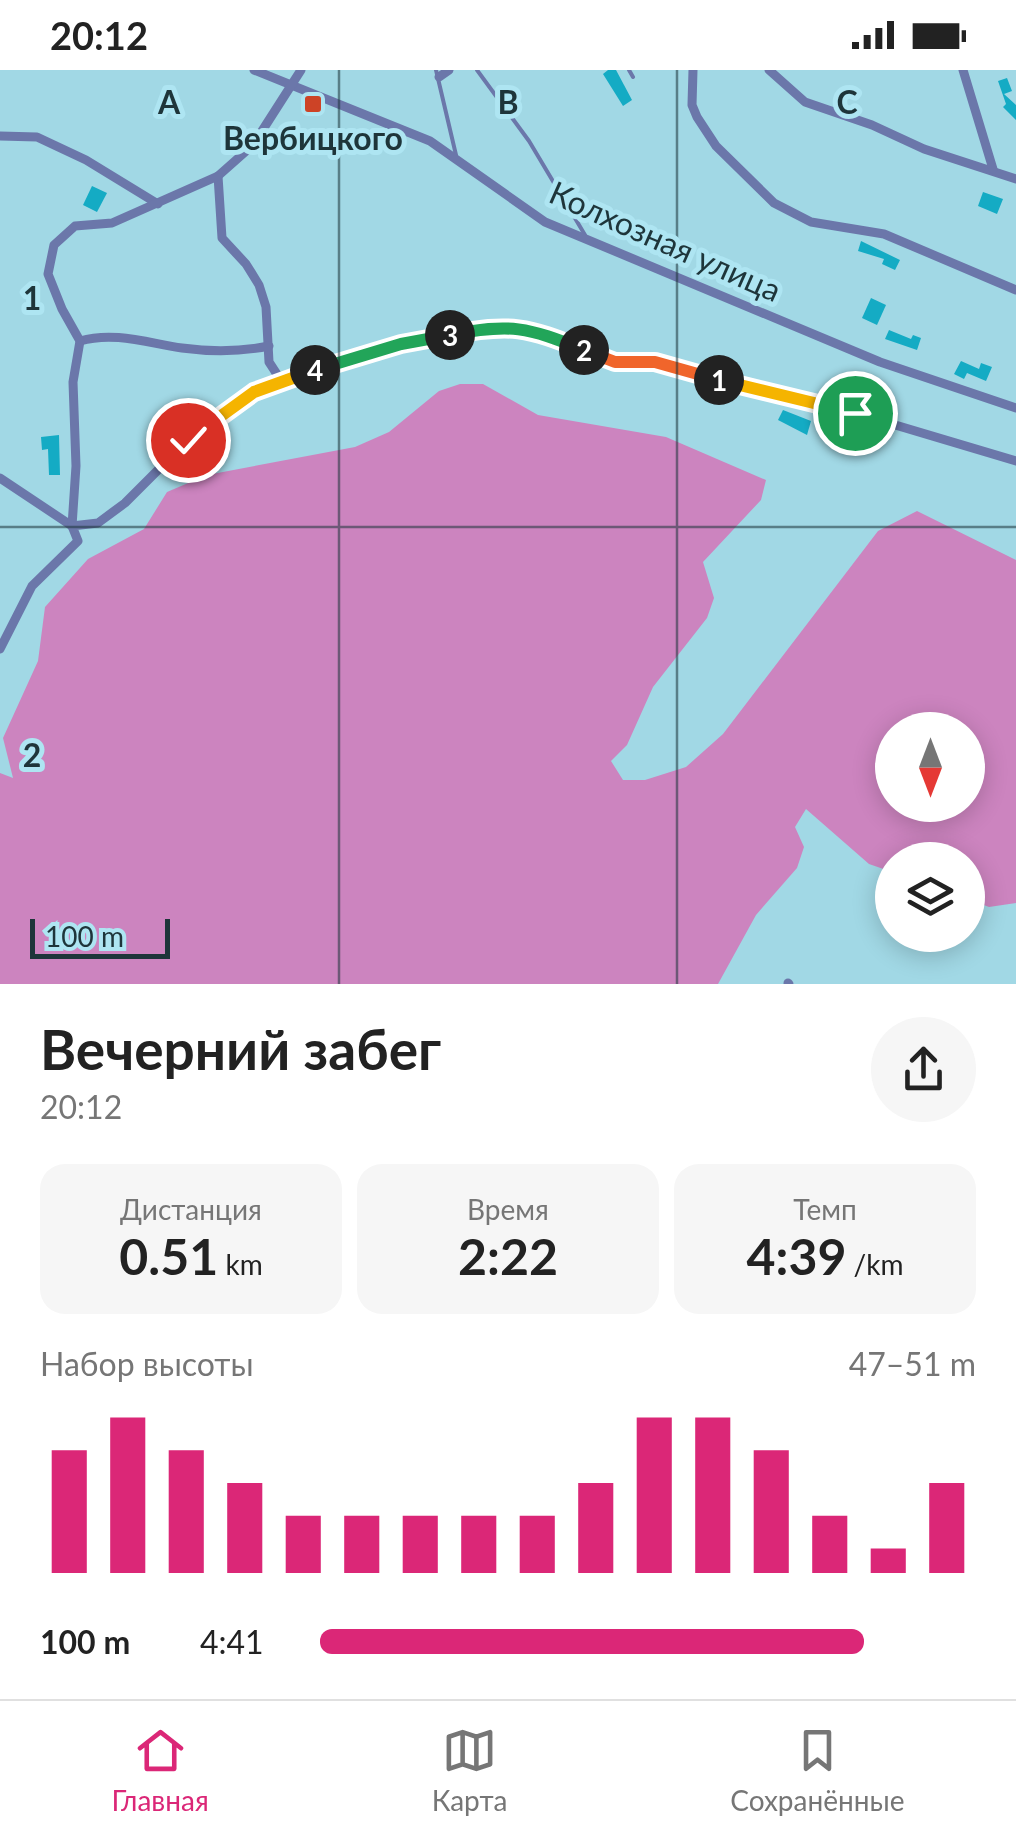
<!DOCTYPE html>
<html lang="ru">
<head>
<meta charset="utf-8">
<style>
	body { margin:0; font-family:Lato,sans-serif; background:#f6f6f6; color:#222; height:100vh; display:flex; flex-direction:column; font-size:38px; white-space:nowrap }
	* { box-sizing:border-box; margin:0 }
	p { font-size:32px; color:#767676 }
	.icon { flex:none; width:55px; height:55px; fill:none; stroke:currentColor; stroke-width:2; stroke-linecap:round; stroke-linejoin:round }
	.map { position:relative; height:914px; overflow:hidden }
	.sheet { display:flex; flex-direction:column; background:#fff; flex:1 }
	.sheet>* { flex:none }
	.needle { width:65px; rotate:180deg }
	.tools { position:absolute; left:875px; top:642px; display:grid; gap:20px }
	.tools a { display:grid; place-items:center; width:110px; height:110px; border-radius:50%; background:#fff; box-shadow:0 5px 25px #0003; font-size:50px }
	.scale { position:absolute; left:30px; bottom:25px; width:140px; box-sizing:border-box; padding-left:10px; border:5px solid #1e353a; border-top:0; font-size:28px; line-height:35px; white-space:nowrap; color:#1e353a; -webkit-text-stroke:8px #aee5f2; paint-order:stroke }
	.pin { position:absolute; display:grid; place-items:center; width:85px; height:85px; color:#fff; margin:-42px; border:5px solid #fff; border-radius:50%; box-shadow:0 2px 10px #0007 }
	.km { position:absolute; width:50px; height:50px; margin:-25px; border-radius:50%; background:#222; color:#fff; font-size:28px; line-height:50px; text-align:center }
	.round { display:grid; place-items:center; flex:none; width:105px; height:105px; border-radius:52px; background:#f6f6f6 }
	.headline { display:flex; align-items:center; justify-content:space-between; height:170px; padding:0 40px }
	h1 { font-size:55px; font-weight:700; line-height:75px }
	.stats { display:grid; grid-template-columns:repeat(3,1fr); gap:15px; height:170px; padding:10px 40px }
	.stats div { display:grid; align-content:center; border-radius:25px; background:#f6f6f6; text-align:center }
	.stats b { font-size:50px; font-weight:700 }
	.stats small { font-size:28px; font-weight:400 }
	.stats p { font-size:28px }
	.chart { height:280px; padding:20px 40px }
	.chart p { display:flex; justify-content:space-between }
	.chart svg { width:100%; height:180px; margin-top:10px; stroke:#db2777; stroke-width:6 }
	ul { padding:0 40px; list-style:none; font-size:32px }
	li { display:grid; grid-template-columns:160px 120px 1fr; align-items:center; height:75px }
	li i { height:25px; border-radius:12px; background:#db2777 }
	.status { display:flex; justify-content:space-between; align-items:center; height:70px; padding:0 50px; background:#fff; direction:ltr }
	.status svg { height:28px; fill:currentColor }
	.tabs { display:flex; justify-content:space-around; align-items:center; height:140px; border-top:2px solid #e0e0e0; background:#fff; font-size:28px; color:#767676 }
	.tabs a { display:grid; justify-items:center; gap:5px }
	.tabs .selected { color:#db2777 }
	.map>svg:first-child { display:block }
	.forest { fill:#cc84bf; fill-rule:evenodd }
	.building { fill:#14abc4 }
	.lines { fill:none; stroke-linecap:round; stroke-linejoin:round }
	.lane { stroke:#6b77aa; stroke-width:4 }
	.street { stroke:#6b77aa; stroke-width:9 }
	.split-1-casing { stroke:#fff; stroke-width:20 }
	.split-2-casing { stroke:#fff; stroke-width:20 }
	.split-3-casing { stroke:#fff; stroke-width:20 }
	.split-4-casing { stroke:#fff; stroke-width:20 }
	.split-5-casing { stroke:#fff; stroke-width:20 }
	.split-1 { stroke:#f5b400; stroke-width:12 }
	.split-2 { stroke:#f0652b; stroke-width:12 }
	.split-3 { stroke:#22a559; stroke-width:12 }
	.split-4 { stroke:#22a559; stroke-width:12 }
	.split-5 { stroke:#f5b400; stroke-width:12 }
	.grid { fill:none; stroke:#1e353a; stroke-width:2.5; stroke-opacity:0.55 }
	.poi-dot { fill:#cd4326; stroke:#aee5f2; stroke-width:4 }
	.labels { text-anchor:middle; stroke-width:10; stroke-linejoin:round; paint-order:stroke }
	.poi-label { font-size:32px; font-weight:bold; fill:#1e353a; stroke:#aee5f2 }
	.street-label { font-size:32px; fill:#1e353a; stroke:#aee5f2 }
	.grid-label { font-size:32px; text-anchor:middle; font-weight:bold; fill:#1e353a; stroke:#aee5f2; stroke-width:10; stroke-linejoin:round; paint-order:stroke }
</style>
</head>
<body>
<div class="status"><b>20:12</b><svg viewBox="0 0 49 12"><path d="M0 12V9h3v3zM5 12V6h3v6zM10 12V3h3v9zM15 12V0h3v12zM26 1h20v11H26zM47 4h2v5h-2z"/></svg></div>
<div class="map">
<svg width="1016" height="914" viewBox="0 0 1016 914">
	<rect width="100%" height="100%" fill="#a1d8e5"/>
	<path class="forest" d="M 460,314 L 483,314 L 538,345 L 666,367 L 766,410 L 761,430 L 703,492 L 714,528 L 707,548 L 653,617 L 627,675 L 611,691 L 623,710 L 645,710 L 686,697 L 723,664 L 878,461 L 917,441 L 1016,490 L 1016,833 L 989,837 L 968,829 L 968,790 L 892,790 L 892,802 L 869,794 L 806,739 L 795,757 L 804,777 L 797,798 L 756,845 L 718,914 L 0,914 L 0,703 L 13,708 L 3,668 L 38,591 L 45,537 L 88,489 L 144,459 L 167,422 L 207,405 L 355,377 L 389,362 L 439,321 ZM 892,660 L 968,660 L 968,735 L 892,735 Z"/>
	<g class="building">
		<polygon points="608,0 616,0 632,30 623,36 603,4"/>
		<polygon points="1007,8 1012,21 1004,24 1016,35 1016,50 1003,37 1006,34 998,11"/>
		<polygon points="92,116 107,123 97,142 83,135"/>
		<polygon points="983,122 1003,129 997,144 978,136"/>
		<polygon points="861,171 900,190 895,200 882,194 884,189 858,181"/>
		<polygon points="871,228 886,235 877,255 862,248"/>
		<polygon points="889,260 911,269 913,265 921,268 917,280 885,269"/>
		<polygon points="961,291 979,299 981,293 992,297 986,311 967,303 964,309 954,304"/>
		<polygon points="783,340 811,351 807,365 778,350"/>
		<polygon points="59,365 60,405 49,405 48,379 42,380 41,367"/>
	</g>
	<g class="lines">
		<g class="lane">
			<polyline points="436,0 456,85"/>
			<polyline points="477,0 529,71 585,165"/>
			<polyline points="629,0 633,7"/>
		</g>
		<g class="street">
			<polyline points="254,0 430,71 545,152 880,292 1016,338"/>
			<polyline points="693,0 692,35 697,47 716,76 774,133 811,152 884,164 1016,220"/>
			<polyline points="769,0 805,32 872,55 924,79 1016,109"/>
			<polyline points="963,0 993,99"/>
			<polyline points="439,7 449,0"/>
			<polyline points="0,66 37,67 86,90 158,134"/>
			<polyline points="218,106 222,168 246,194 259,215 266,237 269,292 282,312"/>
			<path d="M 80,271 C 114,261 148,273 182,278 C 212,282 239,282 269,276"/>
			<polyline points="0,408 72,456"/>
			<polyline points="72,456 76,396 73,312 80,271 62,239 48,204 54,175 75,156 112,153 218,106 253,75 301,0"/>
			<polyline points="0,579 32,516 78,471 72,456 98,453 125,433 188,370 255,322 401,274 483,259 527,258 615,292 655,293 855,343 1016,391"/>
			<polyline points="788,913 789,914"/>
		</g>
	</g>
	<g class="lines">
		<defs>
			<polyline id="split-1" points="719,310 855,343"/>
			<polyline id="split-2" points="584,280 615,292 655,292 719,310"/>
			<path id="split-3" d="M 450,265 C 511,253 527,257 584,280"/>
			<polyline id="split-4" points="315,300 401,274 450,265"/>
			<polyline id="split-5" points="188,370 254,322 315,300"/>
		</defs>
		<use href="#split-1" class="split-1-casing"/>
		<use href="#split-2" class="split-2-casing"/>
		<use href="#split-3" class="split-3-casing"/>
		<use href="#split-4" class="split-4-casing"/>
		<use href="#split-5" class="split-5-casing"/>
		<use href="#split-1" class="split-1"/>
		<use href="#split-2" class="split-2"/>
		<use href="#split-3" class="split-3"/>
		<use href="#split-4" class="split-4"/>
		<use href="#split-5" class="split-5"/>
	</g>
	<path class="grid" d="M 339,0 L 339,914M 677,0 L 677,914M 0,457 L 1016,457"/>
	<rect class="poi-dot" x="303" y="24" width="20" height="20" rx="5"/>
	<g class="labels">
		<g class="poi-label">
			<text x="313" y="80">Вербицкого</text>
		</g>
		<g class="street-label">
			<text transform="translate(665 172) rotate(24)" y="11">Колхозная улица</text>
		</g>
	</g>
	<g class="grid-label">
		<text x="169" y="44">A</text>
		<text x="508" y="44">B</text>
		<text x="847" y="44">C</text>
		<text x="32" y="240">1</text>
		<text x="32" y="697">2</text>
	</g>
</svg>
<div class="tools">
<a><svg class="needle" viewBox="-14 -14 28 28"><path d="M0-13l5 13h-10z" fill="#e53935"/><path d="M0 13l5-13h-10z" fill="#767676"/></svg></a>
<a><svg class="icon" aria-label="layers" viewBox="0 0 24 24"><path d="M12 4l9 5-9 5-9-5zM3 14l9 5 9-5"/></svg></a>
</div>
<div class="scale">100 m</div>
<div class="pin" style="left:855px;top:343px;background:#1e9e55"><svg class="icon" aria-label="arrive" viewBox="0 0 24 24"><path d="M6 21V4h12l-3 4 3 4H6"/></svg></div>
<div class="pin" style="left:188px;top:370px;background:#d93025"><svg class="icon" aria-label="check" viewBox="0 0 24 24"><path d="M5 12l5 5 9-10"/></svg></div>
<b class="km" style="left:719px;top:310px">1</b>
<b class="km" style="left:584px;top:280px">2</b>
<b class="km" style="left:450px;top:265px">3</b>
<b class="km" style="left:315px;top:300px">4</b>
</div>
<section class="sheet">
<div class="headline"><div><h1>Вечерний забег</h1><p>20:12</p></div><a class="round"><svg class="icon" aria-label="share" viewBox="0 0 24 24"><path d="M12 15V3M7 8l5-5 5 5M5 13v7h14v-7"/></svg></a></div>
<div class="stats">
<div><p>Дистанция</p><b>0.51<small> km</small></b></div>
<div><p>Время</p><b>2:22</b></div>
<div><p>Темп</p><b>4:39<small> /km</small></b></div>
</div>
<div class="chart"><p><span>Набор высоты</span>47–51 m</p>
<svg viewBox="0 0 160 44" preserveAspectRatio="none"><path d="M5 44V14M15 44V6M25 44V14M35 44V22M45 44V30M55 44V30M65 44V30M75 44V30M85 44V30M95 44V22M105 44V6M115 44V6M125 44V14M135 44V30M145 44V38M155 44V22"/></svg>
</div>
<ul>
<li><b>100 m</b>4:41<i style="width:83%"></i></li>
</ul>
</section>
<nav class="tabs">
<a class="selected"><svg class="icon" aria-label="home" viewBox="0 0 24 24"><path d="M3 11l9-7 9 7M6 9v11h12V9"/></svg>Главная</a>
<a><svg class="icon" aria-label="map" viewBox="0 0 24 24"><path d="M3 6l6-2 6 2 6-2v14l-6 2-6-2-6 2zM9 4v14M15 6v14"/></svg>Карта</a>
<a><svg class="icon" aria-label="saved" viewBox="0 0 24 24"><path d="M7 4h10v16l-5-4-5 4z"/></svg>Сохранённые</a>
</nav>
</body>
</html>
